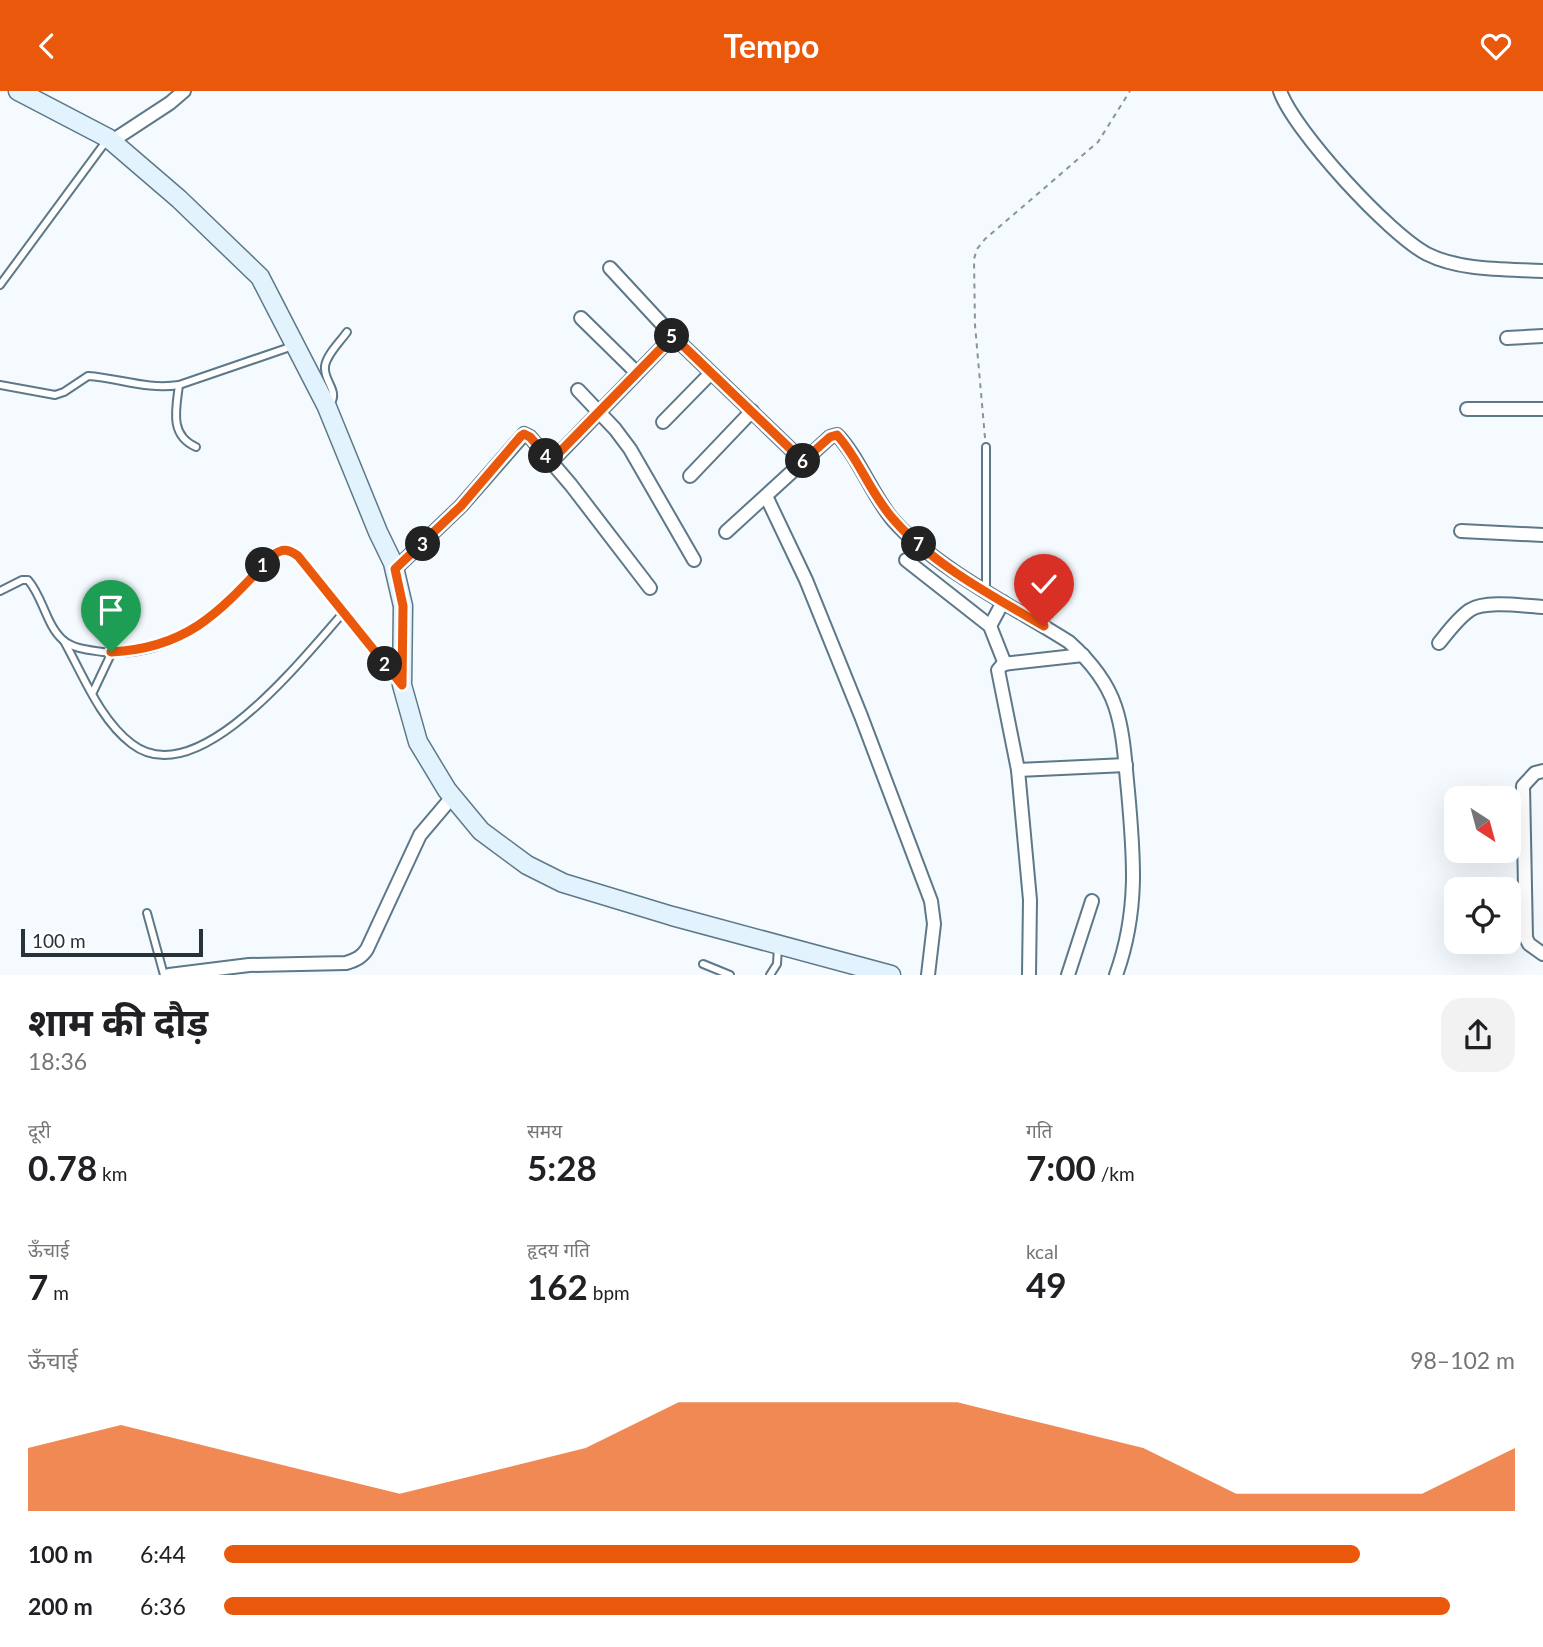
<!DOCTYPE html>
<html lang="hi">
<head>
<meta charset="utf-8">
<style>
	body { margin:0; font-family:Lato,"Noto Sans Devanagari",sans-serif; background:#f2f2f2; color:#202124; height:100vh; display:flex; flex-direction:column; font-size:26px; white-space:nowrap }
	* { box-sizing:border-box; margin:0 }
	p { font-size:23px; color:#757577 }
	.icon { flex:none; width:38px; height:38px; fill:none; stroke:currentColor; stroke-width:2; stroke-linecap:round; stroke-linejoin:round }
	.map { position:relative; height:884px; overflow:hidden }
	.side { display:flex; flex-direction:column; background:#fff; flex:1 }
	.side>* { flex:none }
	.needle { width:46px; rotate:144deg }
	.buttons { position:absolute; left:1444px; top:695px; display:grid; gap:14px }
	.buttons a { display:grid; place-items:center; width:77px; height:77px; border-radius:14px; background:#fff; box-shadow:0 7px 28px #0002; font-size:35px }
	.scale { position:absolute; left:21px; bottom:18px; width:182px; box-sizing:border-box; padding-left:7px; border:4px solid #273239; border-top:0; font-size:19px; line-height:24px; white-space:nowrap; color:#273239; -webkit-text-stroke:5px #fff; paint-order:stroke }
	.pin { position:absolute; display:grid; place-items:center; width:60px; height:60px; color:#fff; margin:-72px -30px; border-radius:50% 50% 50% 0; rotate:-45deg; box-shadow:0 0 7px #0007 }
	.pin .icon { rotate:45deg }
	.km { position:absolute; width:35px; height:35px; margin:-18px; border-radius:50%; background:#222; color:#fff; font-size:19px; line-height:35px; text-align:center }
	.round { display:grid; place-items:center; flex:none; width:74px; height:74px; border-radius:21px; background:#f2f2f2 }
	.head { display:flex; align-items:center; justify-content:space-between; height:119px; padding:0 28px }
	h1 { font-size:38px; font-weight:700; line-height:52px }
	.figures { display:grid; grid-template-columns:repeat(3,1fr); gap:10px; height:119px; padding:7px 28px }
	.figures div { display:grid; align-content:center }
	.figures b { font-size:35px; font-weight:700 }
	.figures small { font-size:19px; font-weight:400 }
	.figures p { font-size:19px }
	.chart { height:196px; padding:14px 28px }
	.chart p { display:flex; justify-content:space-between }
	.chart svg { width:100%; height:126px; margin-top:7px; fill:#ea580c; opacity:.7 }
	ul { padding:0 28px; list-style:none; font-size:23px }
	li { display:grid; grid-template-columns:112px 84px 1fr; align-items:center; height:52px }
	li i { height:18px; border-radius:9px; background:#ea580c }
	header { display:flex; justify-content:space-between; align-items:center; height:91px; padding:0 28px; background:#ea580c; color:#fff; font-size:32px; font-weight:700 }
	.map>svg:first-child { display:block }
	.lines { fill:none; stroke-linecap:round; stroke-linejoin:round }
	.lane-casing { stroke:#5d7888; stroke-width:10 }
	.street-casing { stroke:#5d7888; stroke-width:16 }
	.secondary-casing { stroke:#5d7888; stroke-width:21 }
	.path { stroke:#8a9398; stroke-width:2; stroke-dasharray:5 5; stroke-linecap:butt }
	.lane { stroke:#fff; stroke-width:6 }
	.street { stroke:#fff; stroke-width:12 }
	.secondary { stroke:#e2f3fd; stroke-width:18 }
	.route-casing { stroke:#fff; stroke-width:14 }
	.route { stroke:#ea580c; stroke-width:9 }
</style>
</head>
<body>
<header><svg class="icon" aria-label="back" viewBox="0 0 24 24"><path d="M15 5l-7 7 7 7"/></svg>Tempo<svg class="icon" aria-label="heart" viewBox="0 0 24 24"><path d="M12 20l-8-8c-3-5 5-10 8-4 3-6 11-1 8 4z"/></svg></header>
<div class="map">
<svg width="1543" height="884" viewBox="0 0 1543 884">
	<rect width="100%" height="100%" fill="#f4fafe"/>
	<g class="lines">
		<defs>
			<g id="lane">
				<polyline points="0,194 107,49"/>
				<path d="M 0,294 L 55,304 L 64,301 L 88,285 C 119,287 147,299 179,294 L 293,255"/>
				<path d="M 179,294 C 176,318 169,344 196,356"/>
				<path d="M 330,313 C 340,300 323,290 325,275 C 327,263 340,251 347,241"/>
				<path d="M 0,500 L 22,489 L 28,489 C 43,506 46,534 63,549 C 73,558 90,559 103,561 C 179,569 226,513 273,464 C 283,457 288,458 298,465 L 398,590"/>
				<polyline points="986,500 986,356"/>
				<path d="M 64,550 C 83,584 100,629 132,653 C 198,704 305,564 344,521"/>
				<polyline points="93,601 112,561"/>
				<polyline points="147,822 164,884"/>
				<polyline points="703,873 730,884"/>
				<polyline points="770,884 777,873 778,855"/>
			</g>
			<g id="street">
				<path d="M 1280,0 C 1294,40 1389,143 1427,163 C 1461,180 1505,178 1543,180"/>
				<polyline points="112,50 170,12 184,0"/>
				<polyline points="610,177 673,245 803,370"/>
				<polyline points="581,227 637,282"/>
				<polyline points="1507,247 1543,245"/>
				<polyline points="578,299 615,338 630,358 694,469"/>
				<polyline points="1467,318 1543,318"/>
				<polyline points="663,331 711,282"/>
				<polyline points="551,371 673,245"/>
				<polyline points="690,385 752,320"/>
				<polyline points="766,405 806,489 861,625 931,810 934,833 928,884"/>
				<polyline points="1461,440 1543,444"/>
				<path d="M 726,441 L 830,346 L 837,344 C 858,365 872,404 893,429 C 935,477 1014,516 1069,551 C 1088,568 1107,591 1115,615 C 1124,641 1125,672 1128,700 C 1134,766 1139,820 1116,884"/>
				<polyline points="906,469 990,535 1005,573"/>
				<polyline points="395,478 461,415 524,343 530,346 571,394 650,497"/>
				<polyline points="990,535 1003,511"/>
				<path d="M 1439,552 C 1448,541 1458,527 1470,519 C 1486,509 1524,515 1543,516"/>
				<polyline points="1018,679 1126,674"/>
				<polyline points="1543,680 1535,682 1523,695 1526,847 1529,853 1543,863"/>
				<path d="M 169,884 L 249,874 L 346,872 C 356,869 362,866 367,858 L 420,744 L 453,705"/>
				<polyline points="1029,884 1030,809 1018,679 998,579 1003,573 1083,564"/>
				<polyline points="1068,884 1092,810"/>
			</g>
			<polyline id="secondary" points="18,0 108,47 179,108 260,186 327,316 378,441 393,472 403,515 402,594 418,651 447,699 481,740 527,774 563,792 672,825 891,884"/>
		</defs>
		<use href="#lane" class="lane-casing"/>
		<use href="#street" class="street-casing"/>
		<use href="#secondary" class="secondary-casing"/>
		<polyline class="path" points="985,347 975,234 974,168 977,158 985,148 1098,51 1130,0"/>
		<use href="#lane" class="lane"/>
		<use href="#street" class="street"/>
		<use href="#secondary" class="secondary"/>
	</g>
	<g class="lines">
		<defs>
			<path id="route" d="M 111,561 C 191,557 222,518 273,464 C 283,457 288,458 298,465 L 402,594 L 403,515 L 395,478 L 461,415 L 521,345 L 524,343 L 530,346 L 551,370 L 673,245 L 803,370 L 830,346 L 837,344 C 858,366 871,404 894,429 C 932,473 994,506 1044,535"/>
		</defs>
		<use href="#route" class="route-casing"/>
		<use href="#route" class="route"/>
	</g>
</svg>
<div class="buttons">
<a><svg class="needle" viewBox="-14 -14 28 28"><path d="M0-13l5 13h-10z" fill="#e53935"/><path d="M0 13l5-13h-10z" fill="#757577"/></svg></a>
<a><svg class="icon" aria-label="locate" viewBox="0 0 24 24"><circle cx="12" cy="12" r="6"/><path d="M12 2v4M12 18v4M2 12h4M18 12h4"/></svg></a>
</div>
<div class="scale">100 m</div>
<div class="pin" style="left:111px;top:561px;background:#1e9e55"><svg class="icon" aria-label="arrive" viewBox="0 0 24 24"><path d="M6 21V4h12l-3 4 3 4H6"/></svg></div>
<div class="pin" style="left:1044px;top:535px;background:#d93025"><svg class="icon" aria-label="check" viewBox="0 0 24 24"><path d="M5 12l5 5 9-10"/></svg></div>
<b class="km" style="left:263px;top:474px">1</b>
<b class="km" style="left:385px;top:573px">2</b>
<b class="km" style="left:423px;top:453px">3</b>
<b class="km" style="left:546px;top:365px">4</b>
<b class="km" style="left:672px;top:245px">5</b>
<b class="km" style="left:803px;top:370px">6</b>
<b class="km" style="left:919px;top:453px">7</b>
</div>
<section class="side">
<div class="head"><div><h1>शाम की दौड़</h1><p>18:36</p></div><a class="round"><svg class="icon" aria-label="share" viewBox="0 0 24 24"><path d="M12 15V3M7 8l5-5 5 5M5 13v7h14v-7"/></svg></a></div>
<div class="figures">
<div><p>दूरी</p><b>0.78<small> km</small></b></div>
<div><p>समय</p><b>5:28</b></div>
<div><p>गति</p><b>7:00<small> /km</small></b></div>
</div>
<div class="figures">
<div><p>ऊँचाई</p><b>7<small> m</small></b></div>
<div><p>हृदय गति</p><b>162<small> bpm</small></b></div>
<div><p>kcal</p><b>49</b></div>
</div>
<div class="chart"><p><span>ऊँचाई</span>98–102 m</p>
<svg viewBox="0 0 160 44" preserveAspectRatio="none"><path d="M0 44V22L10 14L20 22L30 30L40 38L50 30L60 22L70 6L80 6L90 6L100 6L110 14L120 22L130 38L140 38L150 38L160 22V44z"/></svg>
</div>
<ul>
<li><b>100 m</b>6:44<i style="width:88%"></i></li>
<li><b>200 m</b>6:36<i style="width:95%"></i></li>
</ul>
</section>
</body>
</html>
